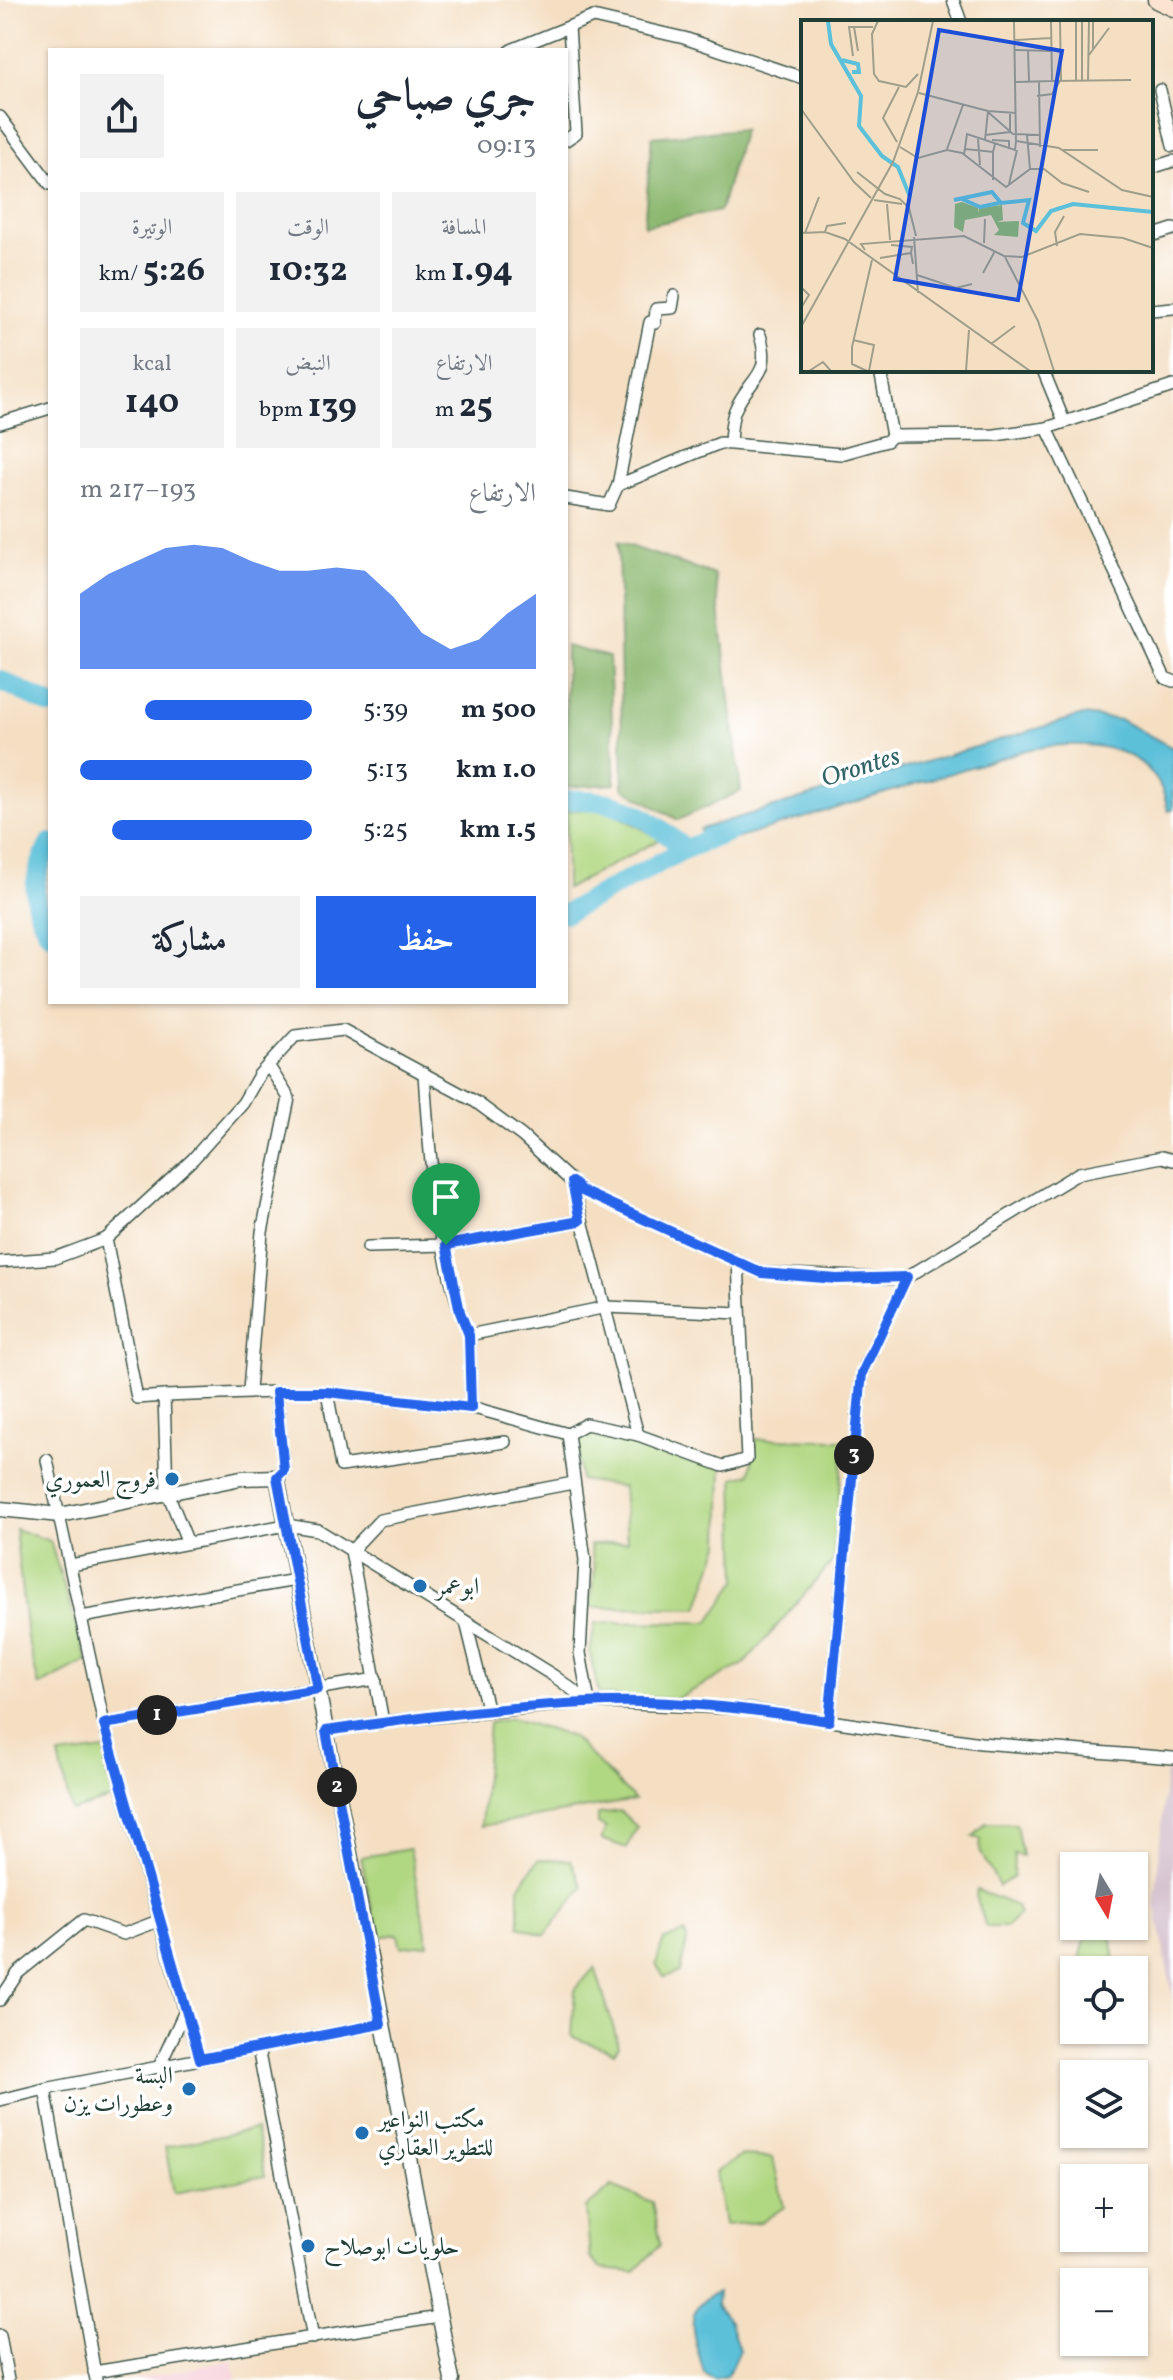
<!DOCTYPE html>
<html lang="ar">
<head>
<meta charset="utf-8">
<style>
	body { margin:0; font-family:Vollkorn,Amiri,serif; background:#f2f2f3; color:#1f2937; direction:rtl; height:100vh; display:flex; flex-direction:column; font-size:30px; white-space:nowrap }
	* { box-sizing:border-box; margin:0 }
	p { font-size:26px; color:#747a83 }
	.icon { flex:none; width:44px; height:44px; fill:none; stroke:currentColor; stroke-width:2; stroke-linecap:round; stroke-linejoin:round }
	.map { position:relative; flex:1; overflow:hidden; direction:ltr }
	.drawer { position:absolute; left:48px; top:48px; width:520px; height:956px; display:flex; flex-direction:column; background:#fff; border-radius:0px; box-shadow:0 2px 6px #0004; direction:rtl }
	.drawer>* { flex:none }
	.needle { width:52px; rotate:170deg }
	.tools { position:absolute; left:1060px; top:1852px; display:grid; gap:16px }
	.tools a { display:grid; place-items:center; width:88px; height:88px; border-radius:0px; background:#fff; box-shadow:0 2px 6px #0004; font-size:40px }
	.pin { position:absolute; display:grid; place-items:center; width:68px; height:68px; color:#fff; margin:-82px -34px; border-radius:50% 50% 50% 0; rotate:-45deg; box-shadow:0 0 8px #0007 }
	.pin .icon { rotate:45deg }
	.km { position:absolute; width:40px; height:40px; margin:-20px; border-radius:50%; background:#222; color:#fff; font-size:22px; line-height:40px; text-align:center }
	.round { display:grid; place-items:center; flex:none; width:84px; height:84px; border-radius:0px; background:#f2f2f3 }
	.head { display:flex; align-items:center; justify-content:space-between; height:136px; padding:0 32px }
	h1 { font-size:44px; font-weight:700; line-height:60px }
	.stats { display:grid; grid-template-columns:repeat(3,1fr); gap:12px; height:136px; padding:8px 32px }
	.stats div { display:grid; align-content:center; border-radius:0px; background:#f2f2f3; text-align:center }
	.stats b { font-size:34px; font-weight:700 }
	.stats small { font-size:22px; font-weight:400 }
	.stats p { font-size:22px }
	.chart { height:224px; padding:16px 32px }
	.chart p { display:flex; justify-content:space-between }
	.chart svg { width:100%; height:144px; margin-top:8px; fill:#2563eb; opacity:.7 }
	.primary-button { display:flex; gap:16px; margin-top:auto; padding:16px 32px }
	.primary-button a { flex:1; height:92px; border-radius:0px; background:#2563eb; color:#fff; font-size:32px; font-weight:700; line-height:92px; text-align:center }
	.primary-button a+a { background:#f2f2f3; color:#1f2937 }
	ul { padding:0 32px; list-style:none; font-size:26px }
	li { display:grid; grid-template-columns:128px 96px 1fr; align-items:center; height:60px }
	li i { height:20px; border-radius:10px; background:#2563eb }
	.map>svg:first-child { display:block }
	.built { fill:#f6cfd9 }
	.industrial { fill:#d1bdcb }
	.green { fill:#b0d781; stroke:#688a5a; stroke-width:2 }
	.forest { fill:#8cb86f; stroke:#567a52; stroke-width:2 }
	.water { fill:#5bc0d9; stroke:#3d7e86; stroke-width:2 }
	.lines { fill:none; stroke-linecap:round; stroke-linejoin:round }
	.river { stroke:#5bc0d9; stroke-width:20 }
	.minor-casing { stroke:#3f5549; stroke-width:14 }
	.tertiary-casing { stroke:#3f5549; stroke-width:17 }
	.secondary-casing { stroke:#3f5549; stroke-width:19 }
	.minor { stroke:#fff; stroke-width:11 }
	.tertiary { stroke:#fff; stroke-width:14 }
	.secondary { stroke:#fde4d1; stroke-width:16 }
	.route-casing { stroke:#fff; stroke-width:16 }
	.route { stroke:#2563eb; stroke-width:10 }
	.poi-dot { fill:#1f6fb2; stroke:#fff; stroke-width:3 }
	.labels { text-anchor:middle; stroke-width:7; stroke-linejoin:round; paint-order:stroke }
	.poi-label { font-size:24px; fill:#1f3d34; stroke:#fff; text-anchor:start }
	.water-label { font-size:26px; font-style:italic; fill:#316466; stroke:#fff }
	.inset-river { fill:none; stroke:#5bc0d9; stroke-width:4 }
	.inset-road { fill:none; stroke:#9f9e8a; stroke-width:2 }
	.view { fill:#1d4ed8; fill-opacity:0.15; stroke:#1d4ed8; stroke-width:4 }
	.inset-edge { fill:none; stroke:#1f3d34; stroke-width:4 }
</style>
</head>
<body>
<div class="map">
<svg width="1173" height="2380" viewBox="0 0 1173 2380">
	<rect width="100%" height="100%" fill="#fff"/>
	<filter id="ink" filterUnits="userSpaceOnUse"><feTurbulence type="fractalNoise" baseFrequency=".0125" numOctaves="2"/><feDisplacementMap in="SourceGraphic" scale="16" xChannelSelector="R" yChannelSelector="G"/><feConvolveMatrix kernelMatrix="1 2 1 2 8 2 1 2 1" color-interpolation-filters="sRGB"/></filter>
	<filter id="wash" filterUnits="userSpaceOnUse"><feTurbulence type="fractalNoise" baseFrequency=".006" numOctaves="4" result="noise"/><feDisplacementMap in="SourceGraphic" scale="32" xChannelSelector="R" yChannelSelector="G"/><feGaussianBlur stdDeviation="1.8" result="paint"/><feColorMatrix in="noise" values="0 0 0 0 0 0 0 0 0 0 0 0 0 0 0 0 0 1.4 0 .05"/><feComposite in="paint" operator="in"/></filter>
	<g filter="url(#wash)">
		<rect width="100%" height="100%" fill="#f4dfc3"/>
		<polygon class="built" points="232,2360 236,2380 132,2380"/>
		<polygon class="industrial" points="1166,1771 1173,1772 1173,2000 1155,1901"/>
		<g class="green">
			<polygon points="604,808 661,839 566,889 566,811"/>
			<polygon points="588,1432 629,1437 722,1467 720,1544 698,1608 590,1607 595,1570 590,1545 627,1541 623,1487 580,1480 577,1436"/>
			<polygon points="756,1439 844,1440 834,1560 744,1664 676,1699 599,1695 590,1653 595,1623 709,1622 737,1580 734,1478 750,1474"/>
			<polygon points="15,1529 50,1541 87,1661 39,1686 27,1637"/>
			<polygon points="511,1718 572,1737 635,1800 481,1826 489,1723"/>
			<polygon points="105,1750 117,1797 71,1811 59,1756"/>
			<polygon points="620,1811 637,1827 627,1848 601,1839 606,1828 598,1824 598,1814"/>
			<polygon points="986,1823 1016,1824 1022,1856 1014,1854 1013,1877 999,1886 980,1851 981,1839 973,1837"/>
			<polygon points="410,1849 428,1944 401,1947 398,1934 378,1937 361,1857"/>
			<polygon points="539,1859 571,1860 583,1887 545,1935 519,1926 519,1887"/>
			<polygon points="977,1890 1016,1906 1019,1915 1007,1927 986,1927 976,1896"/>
			<polygon points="1087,1932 1111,1935 1115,1961 1107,1970 1091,1970 1079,1964"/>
			<polygon points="685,1933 687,1940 680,1972 664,1977 656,1964 664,1939"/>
			<polygon points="595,1967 619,2046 614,2052 572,2037 575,1990"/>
			<polygon points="256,2129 265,2176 174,2193 165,2147"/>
			<polygon points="741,2156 773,2158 784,2207 762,2222 724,2225 716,2172"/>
			<polygon points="612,2186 652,2202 660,2245 634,2272 601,2269 590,2258 586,2208"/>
		</g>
		<g class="forest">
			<polygon points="743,129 720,211 644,226 652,137"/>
			<polygon points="618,542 715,575 741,791 678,820 623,788"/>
			<polygon points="566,646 609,657 615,784 566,787"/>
		</g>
		<g class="water">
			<path d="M 1083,715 L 1121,720 L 1173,748 L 1173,810 L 1168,811 C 1157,740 1081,739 1026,750 L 709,847 L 700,829 Z"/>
			<path d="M 717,2293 L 716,2305 L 730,2323 L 739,2350 L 727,2376 L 714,2379 L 704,2373 C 697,2343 677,2309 717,2293 Z"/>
		</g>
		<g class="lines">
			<g class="river">
				<polyline points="0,680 50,705"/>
				<path d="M 566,800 C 620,797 645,815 685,849"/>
				<path d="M 50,843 C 33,877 28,902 50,934"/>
				<polyline points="566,913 685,849 731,831"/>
			</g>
		</g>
	</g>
	<g filter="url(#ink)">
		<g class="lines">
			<defs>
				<g id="minor">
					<polyline points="953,0 961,22"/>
					<polyline points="511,50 593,17 684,38 803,78"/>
					<polyline points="1160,90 1173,146"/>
					<polyline points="0,117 50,184"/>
					<polyline points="566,140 576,133 569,27"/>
					<polyline points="1151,168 1173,161"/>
					<polyline points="1151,236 1173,229"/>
					<polyline points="1151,310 1173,308"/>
					<polyline points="880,370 892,436"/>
					<polyline points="1043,370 1064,421"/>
					<polyline points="0,423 50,408"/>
					<polyline points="1047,428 1165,678 1173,681"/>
					<path d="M 730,442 C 731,432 731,419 735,410 C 749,377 773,377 760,335"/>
					<polyline points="618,485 650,322 655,323 656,309 672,308 674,296"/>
					<polyline points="566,498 609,505 618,485 720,443 841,454 887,441 892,436 995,435 1047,428 1173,386"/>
					<path d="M 424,1073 C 429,1155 437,1258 469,1335"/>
					<polyline points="572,1182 638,1435"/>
					<polyline points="368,1247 446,1245 580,1221"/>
					<polyline points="0,1262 55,1258 106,1239"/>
					<polyline points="249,1390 262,1232 289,1098 268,1065"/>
					<polyline points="327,1392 341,1466 505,1442"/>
					<polyline points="164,1396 276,1392"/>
					<polyline points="471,1408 469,1335 607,1307 739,1313"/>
					<polyline points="47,1460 104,1724 185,2011 159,2067"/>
					<polyline points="277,1477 284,1470 276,1392 327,1392 478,1409 568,1434"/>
					<polyline points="188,1543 167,1491 164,1396 137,1398 106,1239 193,1159 243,1103 259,1075 295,1036 343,1030 476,1102 522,1136 582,1191 762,1273 904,1279 1079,1173 1162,1157 1173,1160"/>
					<polyline points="71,1565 286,1525 318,1530 554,1676 589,1702"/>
					<polyline points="81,1617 296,1580"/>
					<polyline points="466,1622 488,1712"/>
					<polyline points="589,1702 580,1653 585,1560 568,1434 586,1424 638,1435 723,1466 747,1459 738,1262"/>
					<polyline points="829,1721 862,1373 907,1277"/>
					<polyline points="383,1722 351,1551 380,1520 573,1483"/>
					<polyline points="104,1724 376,1679"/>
					<polyline points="326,1731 393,1721 589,1702 748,1709 981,1743 1173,1758"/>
					<polyline points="0,2000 18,1973 84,1920 124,1934 158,1921"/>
					<polyline points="185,2011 200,2059"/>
					<polyline points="258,2048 313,2338"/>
					<polyline points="0,2100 45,2089"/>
					<polyline points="0,2336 8,2380"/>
					<polyline points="94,2372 439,2317"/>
					<polyline points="96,2380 45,2089 381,2024"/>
				</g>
				<polyline id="tertiary" points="0,1509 60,1515 241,1478 277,1477 452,2380"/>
				<polyline id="secondary" points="1156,0 1173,8"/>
			</defs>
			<use href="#minor" class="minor-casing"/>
			<use href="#tertiary" class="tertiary-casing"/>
			<use href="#secondary" class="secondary-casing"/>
			<use href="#minor" class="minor"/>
			<use href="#tertiary" class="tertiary"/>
			<use href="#secondary" class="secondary"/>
		</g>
	</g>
	<g class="lines" filter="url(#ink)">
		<defs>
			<path id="route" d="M 572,1182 L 582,1191 L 762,1273 L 837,1279 L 907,1277 L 862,1373 L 829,1721 C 750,1709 666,1698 586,1703 C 500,1707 412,1718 326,1731 L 381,2024 L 200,2059 L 104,1724 L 318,1689 L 277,1477 L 284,1470 L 276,1392 L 327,1392 L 471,1408 L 469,1335 L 460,1312 L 446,1245 L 580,1221 Z"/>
		</defs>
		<use href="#route" class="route-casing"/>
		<use href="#route" class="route"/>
	</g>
	<g class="poi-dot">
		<circle cx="172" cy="1479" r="8"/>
		<circle cx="420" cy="1586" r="8"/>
		<circle cx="189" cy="2089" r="8"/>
		<circle cx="362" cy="2133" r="8"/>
		<circle cx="308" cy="2246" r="8"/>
	</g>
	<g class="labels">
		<g class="poi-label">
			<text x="156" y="1487" text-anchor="end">فروج العموري</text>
			<text x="436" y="1594">ابوعمر</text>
			<text x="173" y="2083" text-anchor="end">البسة<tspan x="173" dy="28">وعطورات يزن</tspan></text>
			<text x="378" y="2127">مكتب النواعير<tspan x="378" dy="28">للتطوير العقاري</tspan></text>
			<text x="324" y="2254">حلويات ابوصلاح</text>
		</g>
		<g class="water-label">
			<text transform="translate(860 766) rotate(-17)" y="9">Orontes</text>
		</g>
	</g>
	<g transform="translate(801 20)">
		<rect width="352" height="352" fill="#f4dfc3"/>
		<path d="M 161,182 L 177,188 L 177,193 L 178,188 L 201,185 L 202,200 L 196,202 L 218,201 L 217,217 L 193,215 L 198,210 L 190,195 L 164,200 L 162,212 L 153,207 L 154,184 Z" fill="#8cb86f"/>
		<path class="inset-river" d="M 27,1 L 30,24 L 60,76 L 58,106 L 81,136 L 97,147 L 109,177M 41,40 L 57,44 L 58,52 L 51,52M 161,179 L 179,187 L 198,183M 153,180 L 191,172 L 200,183 L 228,180 L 222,203 L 235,211 L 250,191 L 272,184 L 352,192"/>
		<path class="inset-road" d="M 77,1 L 71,14 L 73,54 L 78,61 L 105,67 L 117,54M 213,1 L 215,121 L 258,128 L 321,170 L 352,177M 259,1 L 260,60M 275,1 L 275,60M 53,7 L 57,31M 213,20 L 250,18M 292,29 L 292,1M 214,30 L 251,31M 227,30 L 228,61M 288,35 L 308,8M 52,36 L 48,7 L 72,7M 281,60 L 281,1M 287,60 L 288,1M 238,61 L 239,127M 251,61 L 330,60M 214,62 L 251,61 L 250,1M 118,73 L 187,91 L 215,93M 236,76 L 251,74 L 259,61M 0,89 L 53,162 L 70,178M 187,92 L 212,114 L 238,115M 184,115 L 209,112 L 209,93M 177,119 L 179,145M 184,120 L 214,130 L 215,121M 191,120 L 208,121 L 208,129M 96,122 L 82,98 L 98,67M 99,127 L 117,138 L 146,130 L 161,133 L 205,167 L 229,149 L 226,115M 146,129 L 162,85M 164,129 L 192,132 L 194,124M 262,130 L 297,130M 163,135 L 166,114 L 184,120 L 187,91M 229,149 L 243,149 L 261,163 L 288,172M 56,152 L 84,174 L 99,179 L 108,188 L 115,216M 192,160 L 192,132M 208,164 L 216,130M 73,180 L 101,184M 86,184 L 89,220M 24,212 L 26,206 L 45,203M 0,213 L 24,212 L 44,219 L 229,351M 4,213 L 18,177M 113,217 L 117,273M 183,223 L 184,199M 90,225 L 111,227 L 110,233M 256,226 L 254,212 L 263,196M 64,230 L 60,224 L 163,216 L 203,236 L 221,237 L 279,214 L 322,218 L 352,228M 204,237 L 237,301 L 253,351M 79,238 L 110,233 L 112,244M 182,253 L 194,231M 116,255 L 155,268 L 171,264M 0,267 L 8,275 L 0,288M 0,307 L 92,142 L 117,72 L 132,1M 52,320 L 73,325 L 68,351M 190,324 L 214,306M 8,351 L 22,342 L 30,351M 66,351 L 51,344 L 51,327 L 71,240M 165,351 L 168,310"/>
		<path class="view" d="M 138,10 L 261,31 L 217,280 L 94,259 Z"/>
		<rect width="352" height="352" class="inset-edge"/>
	</g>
</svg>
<div class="tools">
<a><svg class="needle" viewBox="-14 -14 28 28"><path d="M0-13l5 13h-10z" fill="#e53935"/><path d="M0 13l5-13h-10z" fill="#747a83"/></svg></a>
<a><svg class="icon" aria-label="locate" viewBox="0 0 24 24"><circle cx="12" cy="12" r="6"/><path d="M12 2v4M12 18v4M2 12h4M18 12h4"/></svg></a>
<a><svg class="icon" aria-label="layers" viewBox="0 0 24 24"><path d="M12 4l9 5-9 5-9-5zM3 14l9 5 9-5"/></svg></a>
<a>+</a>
<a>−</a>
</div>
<div class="pin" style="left:446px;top:1245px;background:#1e9e55"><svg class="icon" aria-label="arrive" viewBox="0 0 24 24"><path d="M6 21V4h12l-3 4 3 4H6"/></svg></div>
<b class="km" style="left:157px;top:1715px">1</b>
<b class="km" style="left:337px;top:1787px">2</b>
<b class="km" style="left:854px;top:1455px">3</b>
<section class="drawer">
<div class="head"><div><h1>جري صباحي</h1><p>09:13</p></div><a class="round"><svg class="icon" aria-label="share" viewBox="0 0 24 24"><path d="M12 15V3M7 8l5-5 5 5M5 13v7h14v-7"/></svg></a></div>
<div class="stats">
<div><p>المسافة</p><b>1.94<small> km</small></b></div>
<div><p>الوقت</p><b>10:32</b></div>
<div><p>الوتيرة</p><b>5:26<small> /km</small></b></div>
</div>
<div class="stats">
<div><p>الارتفاع</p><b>25<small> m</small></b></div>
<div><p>النبض</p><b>139<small> bpm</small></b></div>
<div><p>kcal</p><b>140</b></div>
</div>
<div class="chart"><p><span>الارتفاع</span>193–217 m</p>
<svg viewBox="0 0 160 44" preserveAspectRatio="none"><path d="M0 44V21L10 15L20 11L30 7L40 6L50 7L60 11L70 14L80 14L90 13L100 14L110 22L120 33L130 38L140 35L150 27L160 21V44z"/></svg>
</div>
<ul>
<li><b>500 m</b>5:39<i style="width:72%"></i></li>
<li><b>1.0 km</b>5:13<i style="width:100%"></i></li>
<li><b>1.5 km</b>5:25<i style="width:86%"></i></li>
</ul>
<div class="primary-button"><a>حفظ</a><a>مشاركة</a></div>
</section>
</div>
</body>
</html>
